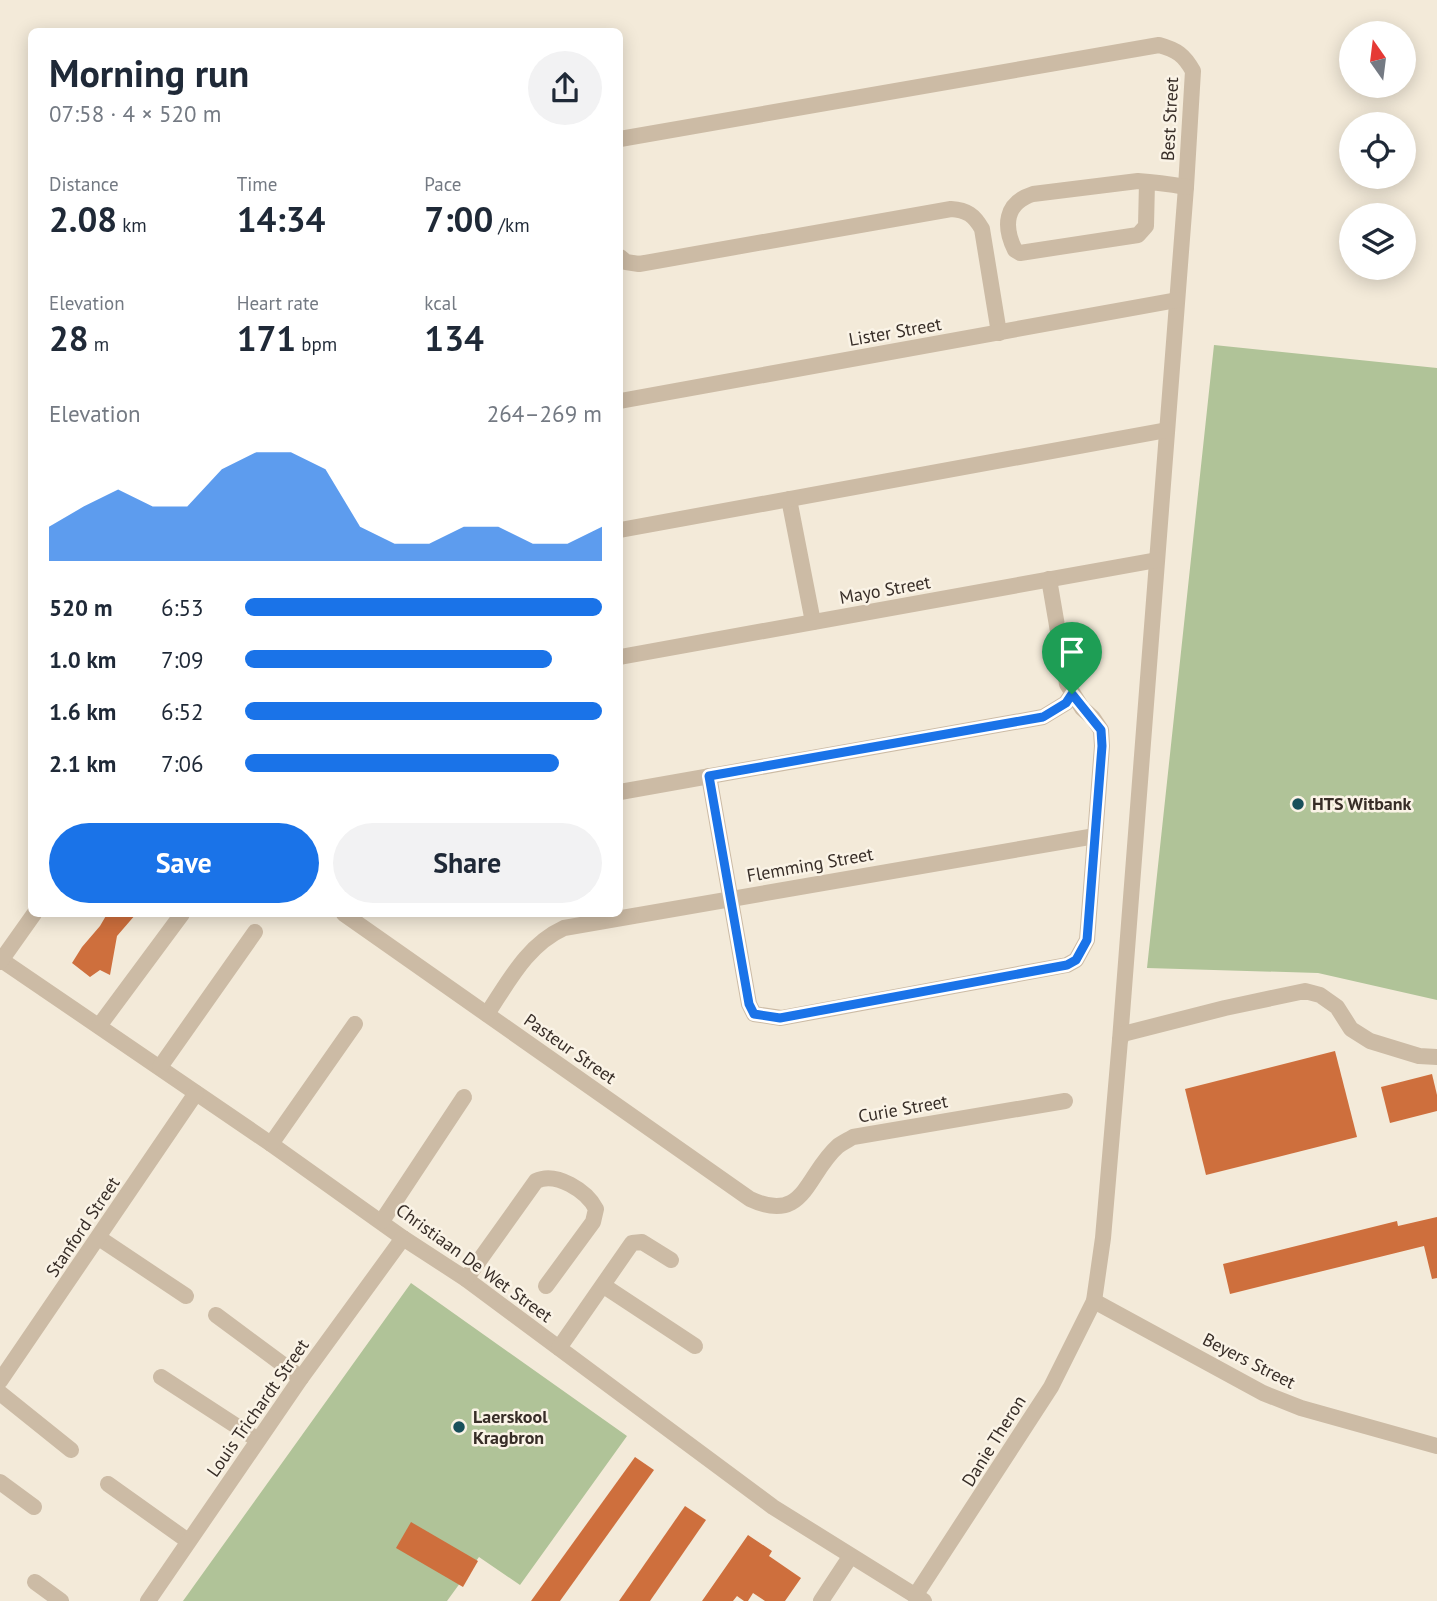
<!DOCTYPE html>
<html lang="en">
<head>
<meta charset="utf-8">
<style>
	body { margin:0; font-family:"PT Sans",sans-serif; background:#f2f2f3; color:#1f2937; height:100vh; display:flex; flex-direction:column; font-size:26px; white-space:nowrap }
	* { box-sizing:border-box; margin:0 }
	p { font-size:23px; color:#747a83 }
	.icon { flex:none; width:38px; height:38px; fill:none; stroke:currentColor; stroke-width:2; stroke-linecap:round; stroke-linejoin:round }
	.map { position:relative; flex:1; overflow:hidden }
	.sheet { position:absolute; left:28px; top:28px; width:595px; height:889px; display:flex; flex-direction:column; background:#fff; border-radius:10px; box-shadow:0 4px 18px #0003 }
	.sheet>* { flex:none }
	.needle { width:46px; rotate:346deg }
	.buttons { position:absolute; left:1339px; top:21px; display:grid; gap:14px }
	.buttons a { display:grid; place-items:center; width:77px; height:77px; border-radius:50%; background:#fff; box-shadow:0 4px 18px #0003; font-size:35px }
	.pin { position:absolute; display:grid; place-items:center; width:60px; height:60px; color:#fff; margin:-72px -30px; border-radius:50% 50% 50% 0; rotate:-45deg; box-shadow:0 0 7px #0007 }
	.pin .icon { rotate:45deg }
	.round { display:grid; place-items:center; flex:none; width:74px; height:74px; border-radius:37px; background:#f2f2f3 }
	.overview { display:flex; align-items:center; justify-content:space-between; height:119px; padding:0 21px }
	h1 { font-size:38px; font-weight:600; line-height:52px }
	.stats { display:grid; grid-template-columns:repeat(3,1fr); gap:10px; height:119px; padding:7px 21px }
	.stats div { display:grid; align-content:center }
	.stats b { font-size:35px; font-weight:600 }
	.stats small { font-size:19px; font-weight:400 }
	.stats p { font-size:19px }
	.chart { height:196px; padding:14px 21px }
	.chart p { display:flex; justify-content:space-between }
	.chart svg { width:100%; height:126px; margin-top:7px; fill:#1a73e8; opacity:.7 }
	.action { display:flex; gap:14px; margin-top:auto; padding:14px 21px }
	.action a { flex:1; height:80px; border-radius:42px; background:#1a73e8; color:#fff; font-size:28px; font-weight:600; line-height:80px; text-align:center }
	.action a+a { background:#f2f2f3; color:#1f2937 }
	ul { padding:0 21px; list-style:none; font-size:23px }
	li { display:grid; grid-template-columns:112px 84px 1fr; align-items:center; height:52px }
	li i { height:18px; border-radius:9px; background:#1a73e8 }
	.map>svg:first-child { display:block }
	.green { fill:#b0c398 }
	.building { fill:#ce6f3d }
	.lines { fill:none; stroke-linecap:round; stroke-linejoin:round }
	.minor { stroke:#ccbba5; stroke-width:16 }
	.route-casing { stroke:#fff; stroke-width:14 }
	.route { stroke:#1a73e8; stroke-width:9 }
	.poi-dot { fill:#19505b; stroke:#faf3e6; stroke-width:2.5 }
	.labels { text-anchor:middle; stroke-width:5; stroke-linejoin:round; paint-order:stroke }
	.street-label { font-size:18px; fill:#372d27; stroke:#faf3e6 }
	.poi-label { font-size:18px; font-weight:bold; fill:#372d27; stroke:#faf3e6; text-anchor:start }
</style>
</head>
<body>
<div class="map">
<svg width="1437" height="1601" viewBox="0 0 1437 1601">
	<rect width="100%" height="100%" fill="#f3ead9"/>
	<g class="green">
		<polygon points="1214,345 1437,368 1437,1000 1318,973 1147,968"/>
		<polygon points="411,1283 627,1436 520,1585 479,1557 447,1601 183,1601"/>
	</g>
	<g class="building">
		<polygon points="107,914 136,914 117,936 110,975 100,970 90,977 72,963 82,947 100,926"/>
		<polygon points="1335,1051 1357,1137 1206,1175 1185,1089"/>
		<polygon points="1432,1074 1437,1095 1437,1111 1390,1123 1381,1087"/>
		<polygon points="1437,1217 1437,1278 1432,1279 1424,1246 1230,1294 1223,1264 1397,1221 1398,1226"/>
		<polygon points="635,1457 654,1470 560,1601 531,1601"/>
		<polygon points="685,1506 706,1520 650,1601 619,1601"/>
		<polygon points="411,1522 478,1561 463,1587 396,1548"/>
		<polygon points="748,1535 772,1551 769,1556 801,1578 785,1601 765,1601 753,1593 748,1601 744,1601 737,1596 733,1601 702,1601"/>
	</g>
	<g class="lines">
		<g class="minor">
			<path d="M 620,139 L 1159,45 C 1177,50 1184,55 1193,71 L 1186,187 L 1120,1040"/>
			<path d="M 1147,182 L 1146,226 L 1138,235 L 1020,253 L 1015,250 C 1003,226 1005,203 1033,194 L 1138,181 C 1154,182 1169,184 1186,187"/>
			<path d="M 620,257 L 626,262 L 639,264 L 951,209 C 967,210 974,215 982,229 L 999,333"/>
			<polyline points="620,401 1177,300"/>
			<polyline points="789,499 813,622"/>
			<polyline points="620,530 1167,430"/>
			<polyline points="620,657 1157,560"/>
			<polyline points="709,776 749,1004 754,1014 781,1018 1067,965 1076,960 1087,940 1102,746 1101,730 1093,718 1082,708 1067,684 1049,579"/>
			<polyline points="620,792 1043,717 1066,703 1072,694"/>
			<path d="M 344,914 L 750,1199 C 805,1225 806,1174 838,1146 C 842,1143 848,1140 853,1137 L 1065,1101"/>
			<polyline points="0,959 271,1144 403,1238 466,1279 773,1507 924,1601"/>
			<polyline points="0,962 34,914"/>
			<path d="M 487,1014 C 509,981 527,945 564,928 L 1095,836"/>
			<polyline points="99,1026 182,914"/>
			<polyline points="160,1067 255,932"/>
			<polyline points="271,1144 355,1024"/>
			<polyline points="382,1221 464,1097"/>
			<polyline points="99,1238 186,1296"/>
			<path d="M 466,1279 L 536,1181 C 556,1171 587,1191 596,1209 L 593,1222 L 546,1286"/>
			<polyline points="604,1286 695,1346"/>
			<polyline points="1094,1301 1263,1393 1301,1408 1437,1446"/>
			<polyline points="216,1315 301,1378"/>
			<polyline points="559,1348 632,1243 642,1242 671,1260"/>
			<polyline points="161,1377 258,1440"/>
			<polyline points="0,1381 196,1093"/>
			<polyline points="0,1393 71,1450"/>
			<polyline points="0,1482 34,1507"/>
			<polyline points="108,1484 188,1541"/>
			<polyline points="35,1582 61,1601"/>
			<polyline points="915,1596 1051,1387 1094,1301 1103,1238 1120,1040 1123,1034 1225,1008 1305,991 1320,995 1337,1007 1351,1029 1370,1041 1419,1056 1437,1057"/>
			<polyline points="148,1601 301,1378 403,1238"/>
			<polyline points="821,1601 850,1557"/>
		</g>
	</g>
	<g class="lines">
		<defs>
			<polygon id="route" points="1072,694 1101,730 1102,746 1087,940 1076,960 1067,965 780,1018 754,1014 749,1004 709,776 1043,717 1066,703"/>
		</defs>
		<use href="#route" class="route-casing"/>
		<use href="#route" class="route"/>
	</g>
	<g class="poi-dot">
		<circle cx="1298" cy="804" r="7"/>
		<circle cx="459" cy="1427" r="7"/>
	</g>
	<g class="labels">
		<g class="street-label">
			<text transform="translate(1170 119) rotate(-87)" y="6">Best Street</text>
			<text transform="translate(895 332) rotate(-10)" y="6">Lister Street</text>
			<text transform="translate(885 590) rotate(-10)" y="6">Mayo Street</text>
			<text transform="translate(810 865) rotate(-10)" y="6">Flemming Street</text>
			<text transform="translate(570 1049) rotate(35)" y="6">Pasteur Street</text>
			<text transform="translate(903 1109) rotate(-10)" y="6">Curie Street</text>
			<text transform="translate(83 1227) rotate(-56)" y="6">Stanford Street</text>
			<text transform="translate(474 1263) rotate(36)" y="6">Christiaan De Wet Street</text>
			<text transform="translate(1249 1361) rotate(27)" y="6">Beyers Street</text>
			<text transform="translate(258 1408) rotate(-55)" y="6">Louis Trichardt Street</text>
			<text transform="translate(994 1441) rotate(-58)" y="6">Danie Theron</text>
		</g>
		<g class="poi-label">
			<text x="1312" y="810">HTS Witbank</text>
			<text x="473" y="1423">Laerskool<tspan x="473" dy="21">Kragbron</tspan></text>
		</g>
	</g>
</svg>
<div class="buttons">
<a><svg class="needle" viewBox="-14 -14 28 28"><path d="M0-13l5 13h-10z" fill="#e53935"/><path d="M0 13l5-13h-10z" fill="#747a83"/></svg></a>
<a><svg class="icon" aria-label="locate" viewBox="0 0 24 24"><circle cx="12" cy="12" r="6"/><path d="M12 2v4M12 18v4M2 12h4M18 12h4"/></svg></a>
<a><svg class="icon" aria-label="layers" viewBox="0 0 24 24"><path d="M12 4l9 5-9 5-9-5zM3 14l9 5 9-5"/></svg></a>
</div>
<div class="pin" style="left:1072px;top:694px;background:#1e9e55"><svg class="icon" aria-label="arrive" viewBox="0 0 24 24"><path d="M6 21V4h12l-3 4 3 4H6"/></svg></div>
<section class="sheet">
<div class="overview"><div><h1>Morning run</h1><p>07:58 · 4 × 520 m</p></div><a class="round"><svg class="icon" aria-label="share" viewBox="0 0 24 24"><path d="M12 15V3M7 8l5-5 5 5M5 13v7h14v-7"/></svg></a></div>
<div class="stats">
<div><p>Distance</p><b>2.08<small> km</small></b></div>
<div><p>Time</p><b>14:34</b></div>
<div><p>Pace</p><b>7:00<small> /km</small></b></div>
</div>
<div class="stats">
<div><p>Elevation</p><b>28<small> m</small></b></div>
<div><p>Heart rate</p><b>171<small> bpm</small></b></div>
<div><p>kcal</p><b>134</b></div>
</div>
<div class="chart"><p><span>Elevation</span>264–269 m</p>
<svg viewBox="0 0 160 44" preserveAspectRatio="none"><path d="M0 44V32L10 25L20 19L30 25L40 25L50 12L60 6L70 6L80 12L90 32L100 38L110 38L120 32L130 32L140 38L150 38L160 32V44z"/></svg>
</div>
<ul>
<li><b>520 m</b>6:53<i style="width:100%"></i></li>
<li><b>1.0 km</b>7:09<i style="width:86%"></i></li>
<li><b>1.6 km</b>6:52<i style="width:100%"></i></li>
<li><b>2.1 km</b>7:06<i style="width:88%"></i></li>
</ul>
<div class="action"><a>Save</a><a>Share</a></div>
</section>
</div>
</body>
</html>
